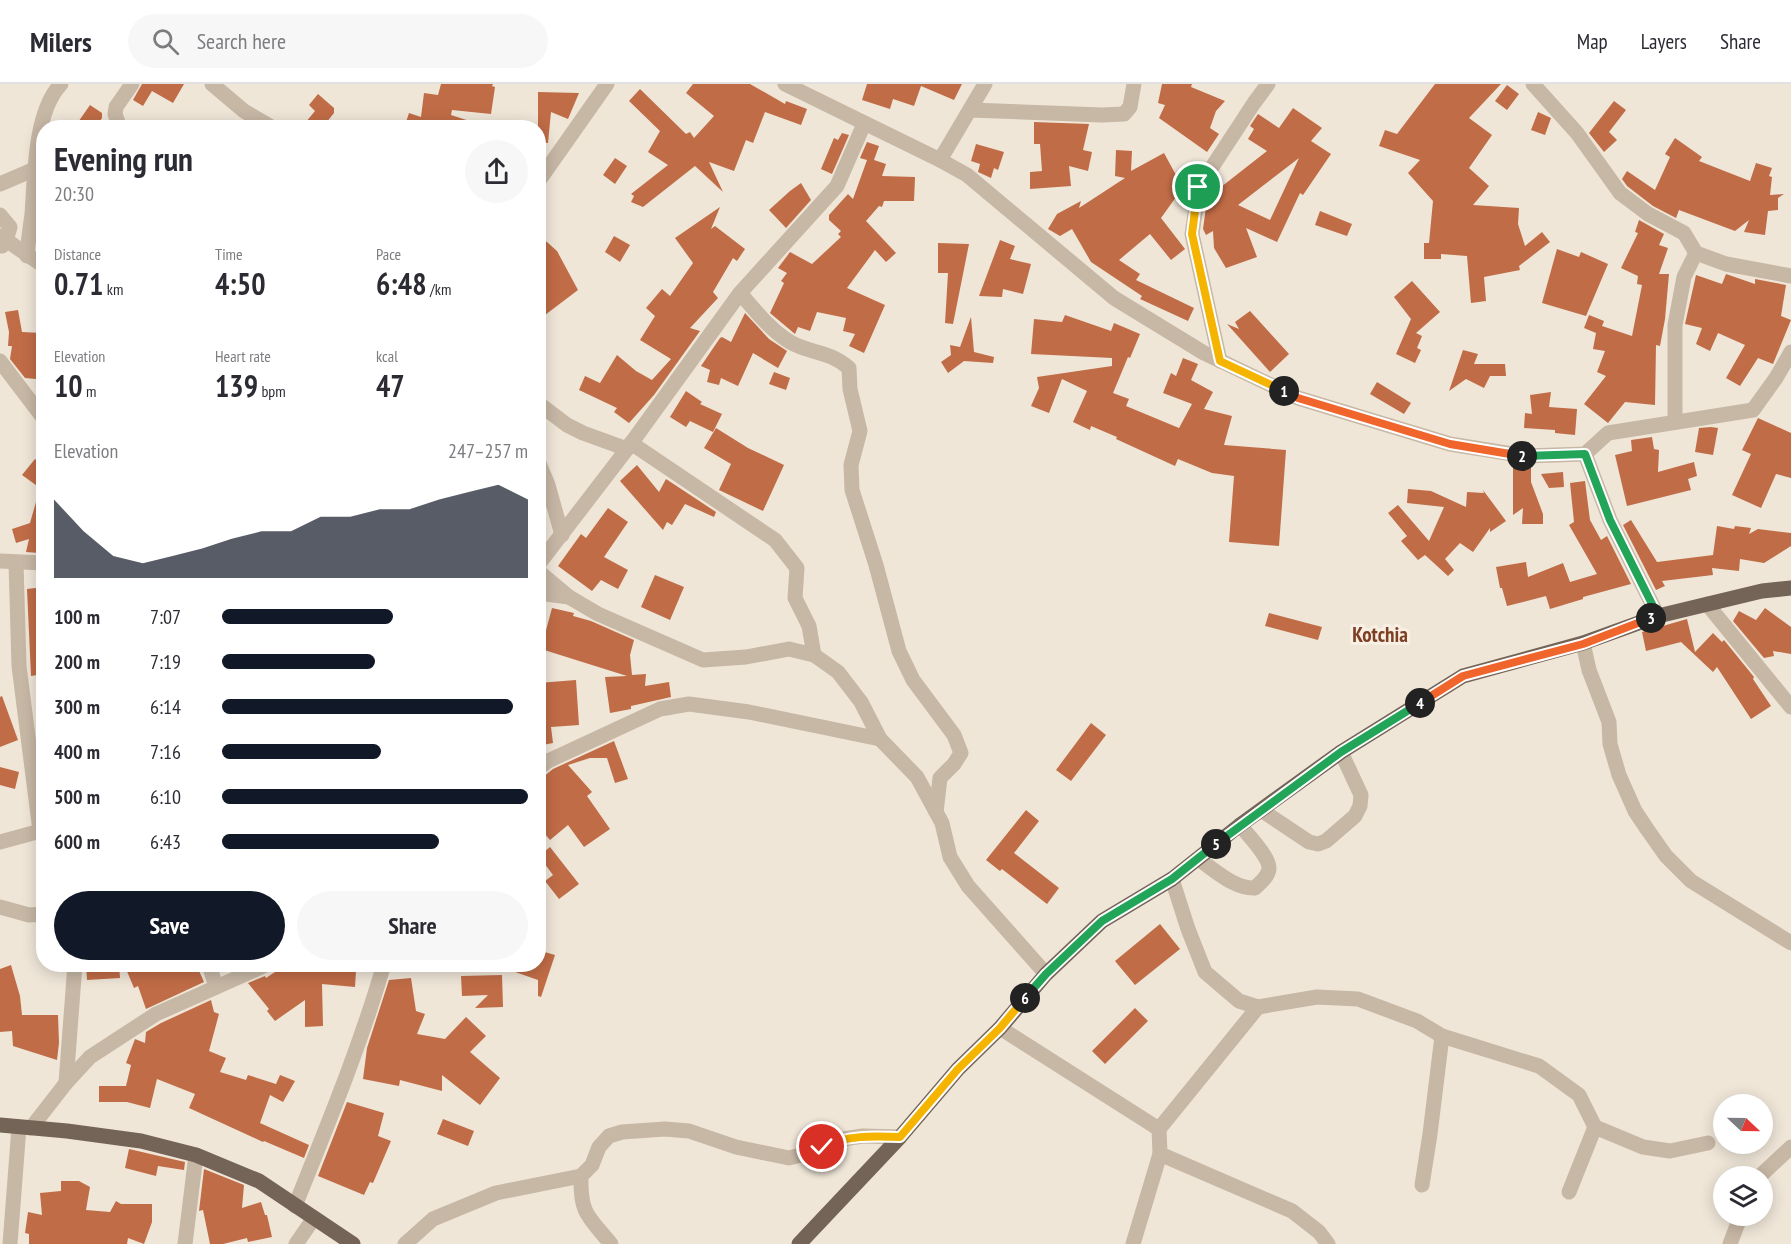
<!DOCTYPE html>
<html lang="en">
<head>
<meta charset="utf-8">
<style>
	body { margin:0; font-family:"PT Sans Narrow",sans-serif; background:#f7f7f7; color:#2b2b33; height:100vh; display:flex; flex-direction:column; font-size:22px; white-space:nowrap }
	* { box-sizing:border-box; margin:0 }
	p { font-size:20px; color:#7c7c81 }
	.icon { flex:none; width:33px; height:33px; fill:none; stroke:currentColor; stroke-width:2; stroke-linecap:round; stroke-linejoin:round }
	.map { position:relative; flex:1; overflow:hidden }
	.side { position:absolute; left:36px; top:36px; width:510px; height:852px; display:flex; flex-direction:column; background:#fff; border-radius:24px; box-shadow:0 3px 15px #0003 }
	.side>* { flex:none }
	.needle { width:39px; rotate:112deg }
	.controls { position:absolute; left:1713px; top:1010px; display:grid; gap:12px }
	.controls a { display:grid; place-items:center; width:60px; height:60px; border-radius:50%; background:#fff; box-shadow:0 3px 15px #0003; font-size:30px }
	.pin { position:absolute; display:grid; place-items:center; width:51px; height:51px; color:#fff; margin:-26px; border:3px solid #fff; border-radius:50%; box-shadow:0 2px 6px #0007 }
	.km { position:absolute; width:30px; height:30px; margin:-15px; border-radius:50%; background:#222; color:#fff; font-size:16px; line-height:30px; text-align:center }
	.round { display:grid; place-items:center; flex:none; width:63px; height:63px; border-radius:32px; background:#f7f7f7 }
	.headline { display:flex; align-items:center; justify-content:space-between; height:102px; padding:0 18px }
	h1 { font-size:33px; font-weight:800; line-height:45px }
	.metrics { display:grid; grid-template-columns:repeat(3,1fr); gap:9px; height:102px; padding:6px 18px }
	.metrics div { display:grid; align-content:center }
	.metrics b { font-size:30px; font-weight:800 }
	.metrics small { font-size:16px; font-weight:400 }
	.metrics p { font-size:16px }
	.chart { height:168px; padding:12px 18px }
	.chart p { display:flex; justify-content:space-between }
	.chart svg { width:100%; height:108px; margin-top:6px; fill:#111827; opacity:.7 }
	.action { display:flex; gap:12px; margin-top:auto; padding:12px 18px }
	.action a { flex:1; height:69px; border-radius:36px; background:#111827; color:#fff; font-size:24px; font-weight:800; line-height:69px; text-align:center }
	.action a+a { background:#f7f7f7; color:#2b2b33 }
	ul { padding:0 18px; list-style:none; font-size:20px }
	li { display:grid; grid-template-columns:96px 72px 1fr; align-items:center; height:45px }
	li i { height:15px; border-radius:8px; background:#111827 }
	header { display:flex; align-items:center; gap:36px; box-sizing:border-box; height:84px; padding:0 30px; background:#fff; border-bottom:2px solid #e1e1e2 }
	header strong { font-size:28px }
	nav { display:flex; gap:33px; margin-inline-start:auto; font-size:21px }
	.search { width:420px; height:54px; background:#f7f7f7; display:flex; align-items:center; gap:15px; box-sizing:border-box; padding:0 21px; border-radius:33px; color:#7c7c81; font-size:22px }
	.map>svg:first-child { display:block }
	.building { fill:#c06c46; fill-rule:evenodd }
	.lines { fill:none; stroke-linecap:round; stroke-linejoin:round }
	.minor { stroke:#c7b7a5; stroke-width:15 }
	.major { stroke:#746357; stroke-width:15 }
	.split-1-casing { stroke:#fff; stroke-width:12 }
	.split-2-casing { stroke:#fff; stroke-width:12 }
	.split-3-casing { stroke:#fff; stroke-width:12 }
	.split-4-casing { stroke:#fff; stroke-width:12 }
	.split-5-casing { stroke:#fff; stroke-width:12 }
	.split-6-casing { stroke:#fff; stroke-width:12 }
	.split-7-casing { stroke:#fff; stroke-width:12 }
	.split-1 { stroke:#f5b400; stroke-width:8 }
	.split-2 { stroke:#f0652b; stroke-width:8 }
	.split-3 { stroke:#22a559; stroke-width:8 }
	.split-4 { stroke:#f0652b; stroke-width:8 }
	.split-5 { stroke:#22a559; stroke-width:8 }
	.split-6 { stroke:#22a559; stroke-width:8 }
	.split-7 { stroke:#f5b400; stroke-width:8 }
	.labels { text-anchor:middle; stroke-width:6; stroke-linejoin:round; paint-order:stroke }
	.quarter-label { font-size:21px; font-weight:bold; fill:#7e3f23; stroke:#f8f0e4 }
</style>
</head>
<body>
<header>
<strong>Milers</strong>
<div class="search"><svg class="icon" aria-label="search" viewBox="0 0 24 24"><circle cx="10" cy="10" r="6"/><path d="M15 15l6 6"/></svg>Search here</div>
<nav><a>Map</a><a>Layers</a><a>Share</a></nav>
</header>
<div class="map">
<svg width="1791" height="1160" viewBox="0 0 1791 1160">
	<rect width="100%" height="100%" fill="#efe6d8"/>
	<g class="building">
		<polygon points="142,0 184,0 173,19 152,7 143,22 133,16"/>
		<polygon points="441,0 493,0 492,2 495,3 491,30 452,26 451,31 482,41 482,44 404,44 409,29 421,33 424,9 438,11"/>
		<polygon points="693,0 750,0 785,20 786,17 807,25 801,41 765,28 753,59 746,56 734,87 709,78 723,108 695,82 643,123 631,118 634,112 631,110 668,81 648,68 660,47 629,17 640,5 686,50 690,48 694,54 714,32 686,9"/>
		<polygon points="867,0 962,0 954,16 921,2 914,22 893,15 890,25 862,16"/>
		<polygon points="1162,0 1192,0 1191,3 1225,17 1216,27 1210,44 1219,50 1207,68 1159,34 1165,21 1158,19"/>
		<polygon points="1435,0 1501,0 1469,34 1492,51 1469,84 1489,102 1473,121 1519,124 1518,140 1525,162 1542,148 1550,158 1519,182 1520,186 1484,193 1486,217 1471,219 1467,172 1441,170 1441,175 1424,175 1424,159 1429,159 1433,117 1408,89 1420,76 1379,62 1385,46 1397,50"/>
		<polygon points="1507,1 1519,10 1507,26 1495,17"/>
		<polygon points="538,8 579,9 568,35 551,28 548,59 538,58"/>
		<polygon points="318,10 334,24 334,29 322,44 301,44 315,27 309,21"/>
		<polygon points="1614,17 1626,26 1609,48 1617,56 1604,68 1589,49"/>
		<polygon points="90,21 102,29 102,34 95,44 74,44"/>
		<path d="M 1293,24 L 1322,44 L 1311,57 L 1331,70 L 1303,111 L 1300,109 L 1277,158 L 1246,144 L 1257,173 L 1226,184 L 1214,164 L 1213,147 L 1206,151 L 1203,145 L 1206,123 L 1210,119 L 1207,114 L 1208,107 L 1216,96 L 1221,103 L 1267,67 L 1248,55 L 1254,45 L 1250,42 L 1258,30 L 1279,44 ZM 1299,74 L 1270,136 L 1238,121 Z"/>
		<polygon points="1538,28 1551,34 1545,51 1531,46"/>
		<polygon points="1034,38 1089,40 1083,66 1092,68 1088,87 1069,82 1071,102 1030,105 1030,88 1042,87 1040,60 1034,60"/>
		<polygon points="842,49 849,51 832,90 821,85 834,54 838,56"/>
		<polygon points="1675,54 1702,73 1699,77 1750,97 1756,79 1772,84 1769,92 1772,93 1770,111 1784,110 1778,114 1778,126 1768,127 1765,151 1744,148 1749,136 1735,147 1679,126 1676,134 1653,122 1627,102 1622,95 1627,87 1655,106 1670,73 1665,70"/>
		<polygon points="867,58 879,62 874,76 886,80 882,92 915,93 914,117 884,117 882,123 879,122 866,137 896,169 886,178 875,166 847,204 885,221 864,269 849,262 855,250 843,247 846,234 817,228 810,247 798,243 795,250 770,229 784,199 781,197 787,189 778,184 790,168 812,180 841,153 838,150 841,147 829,136 829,131 848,110 853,115 867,76 860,74"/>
		<polygon points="976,60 1004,68 998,86 994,84 991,94 978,88 980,80 971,77"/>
		<polygon points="1116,66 1132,67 1131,87 1164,69 1176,91 1198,81 1182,103 1173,107 1176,113 1161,134 1185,165 1171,176 1150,150 1119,176 1140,190 1136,196 1194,224 1188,237 1140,215 1142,212 1091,178 1072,145 1060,152 1048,145 1057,130 1081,117 1079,124 1125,94 1115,92"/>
		<polygon points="615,74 627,82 615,100 603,91"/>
		<polygon points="801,99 811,116 786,144 769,126 790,107"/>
		<polygon points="720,123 711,145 715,142 745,165 737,177 733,174 713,208 718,214 690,244 700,247 654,311 629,339 614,328 617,324 579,306 585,292 600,299 617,271 636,287 652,296 671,275 640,256 655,232 646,224 662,205 670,212 693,179 675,154"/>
		<polygon points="1320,127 1352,140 1347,152 1315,141"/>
		<polygon points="1639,136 1664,150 1659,161 1668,164 1659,190 1669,190 1665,235 1660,262 1656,261 1655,321 1625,318 1608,339 1584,320 1606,292 1597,288 1605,267 1593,265 1596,249 1584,244 1589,231 1604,237 1602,242 1632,252 1642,201 1637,200 1638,192 1621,184 1638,149 1635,148"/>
		<polygon points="538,150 557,167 578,206 545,231 538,223"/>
		<polygon points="614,152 630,161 620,178 605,168"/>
		<polygon points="1000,156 1015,162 1010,175 1031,180 1023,210 1003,205 1002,213 979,212"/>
		<polygon points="938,159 969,160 953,240 945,239 948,189 938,189"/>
		<polygon points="1557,165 1579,173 1581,168 1608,180 1586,232 1542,219"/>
		<polygon points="1726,190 1755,200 1755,195 1786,201 1781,232 1791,236 1773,280 1758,274 1740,302 1726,294 1745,261 1718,249 1710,267 1696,260 1702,244 1685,240 1696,191 1722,200"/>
		<polygon points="1412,197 1440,228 1416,249 1422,252 1417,264 1421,266 1415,279 1396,270 1411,235 1394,213"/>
		<polygon points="18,226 22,248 42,249 36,295 25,294 10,275 12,262 8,262 9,248 5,228"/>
		<polygon points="1250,227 1289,270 1270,288 1227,240 1239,245 1235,238"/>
		<polygon points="745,229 769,255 787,267 778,284 753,269 738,302 721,294 719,301 707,298 710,286 701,282 720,254 722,253 731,258"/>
		<polygon points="1065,231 1111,247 1114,239 1140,250 1130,274 1128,273 1113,309 1129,315 1126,322 1179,344 1192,320 1163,309 1171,289 1176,292 1183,274 1198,280 1191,296 1213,308 1204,325 1232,332 1224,361 1286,366 1279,462 1229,458 1234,392 1212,389 1178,375 1175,382 1116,355 1117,353 1091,342 1090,346 1073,338 1087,307 1062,295 1049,329 1031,322 1039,304 1037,293 1112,282 1112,274 1031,270 1034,235 1062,238"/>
		<polygon points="971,233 974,268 994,273 993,279 964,277 948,289 941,278 951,271 950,261 960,263"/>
		<polygon points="1463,266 1478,270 1474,280 1505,280 1506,292 1490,292 1484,304 1466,295 1449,307"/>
		<polygon points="774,288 790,294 786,306 769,300"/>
		<polygon points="1377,298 1411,319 1404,330 1370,310"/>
		<polygon points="686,307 702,318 700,320 722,330 713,348 690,337 686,343 670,333"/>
		<polygon points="1551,308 1549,323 1577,325 1575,351 1555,349 1555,346 1524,344 1525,329 1532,330 1530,311"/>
		<polygon points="1758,334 1791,349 1791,394 1776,390 1761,424 1732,411 1751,370 1742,366"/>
		<polygon points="1711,343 1718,344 1713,371 1695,368 1699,344"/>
		<polygon points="716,344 748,364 784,381 763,427 719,406 731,380 704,364"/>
		<polygon points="1652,353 1654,365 1659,366 1658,388 1694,378 1697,392 1688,395 1691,406 1627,422 1615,371 1632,367 1631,356"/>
		<polygon points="35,375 44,382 44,463 41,463 39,469 26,468 29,455 16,459 12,445 30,439 40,404 22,391"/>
		<polygon points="1513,380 1531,382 1531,398 1543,430 1543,440 1522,440 1523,424 1513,431"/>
		<polygon points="637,381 659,408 666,395 716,428 714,433 685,420 672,441 667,438 663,446 620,397"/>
		<polygon points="1563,388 1564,403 1549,404 1541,390"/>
		<polygon points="1585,397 1590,436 1601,456 1607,452 1631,500 1583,513 1583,515 1550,525 1546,512 1507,522 1502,504 1500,504 1496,483 1526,478 1528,493 1563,479 1570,498 1597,490 1569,441 1574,438 1570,399"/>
		<polygon points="1408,405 1431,407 1466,423 1467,408 1484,409 1483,406 1506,437 1490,448 1490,444 1473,468 1460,459 1445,475 1454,486 1448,492 1425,471 1418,476 1401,457 1407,452 1388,429 1398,421 1429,457 1444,423 1407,419"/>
		<polygon points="608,424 628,438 604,473 628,486 618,505 601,496 592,507 558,482 581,450 586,454"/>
		<polygon points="1631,436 1657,478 1713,471 1717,442 1734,445 1735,442 1751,444 1749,450 1758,445 1791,449 1791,462 1764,479 1740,475 1739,487 1712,484 1713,491 1662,497 1665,502 1656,506 1623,441"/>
		<polygon points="655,491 684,503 670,536 641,523"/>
		<polygon points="44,503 44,590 31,592 27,505"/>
		<polygon points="552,524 574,529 573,532 591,537 634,556 630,571 632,591 646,590 645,602 669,598 671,613 631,622 631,625 610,629 605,593 627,592 541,565"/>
		<polygon points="1765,524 1791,543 1791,570 1773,567 1774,572 1764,574 1733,537 1739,527 1756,536"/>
		<polygon points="1269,529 1322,543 1318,556 1265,542"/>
		<polygon points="1687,535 1695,568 1713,549 1722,558 1724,556 1754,593 1753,595 1771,622 1751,635 1717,583 1713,588 1681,558 1646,567 1642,548"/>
		<polygon points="576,596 579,641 551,643 553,659 538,662 538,599"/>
		<polygon points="2,612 18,656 0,663 0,613"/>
		<polygon points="1091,639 1106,651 1071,697 1056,686"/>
		<polygon points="614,657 628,695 615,699 607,674 590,674 568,681 592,708 587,712 610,745 584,763 568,741 550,756 538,742 538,697 553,685"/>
		<polygon points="0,683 19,688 15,705 0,701"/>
		<polygon points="1026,726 1039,737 1014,769 1059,804 1047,820 1002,785 1000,787 986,776"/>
		<polygon points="550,763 579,800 559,815 545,797 553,791 539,772"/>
		<polygon points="1160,840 1180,865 1135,901 1115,877"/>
		<polygon points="538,866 555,871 541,913 538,912 538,896 501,883 501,880 538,880"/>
		<polygon points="86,880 119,880 120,894 87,896"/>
		<polygon points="136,880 196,880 204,898 146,925 138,902 134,904 126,885"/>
		<polygon points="287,880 328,880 332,885 356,887 355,903 322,900 323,942 305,943 305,916 275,937 267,927 269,925 248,899 265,892 266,894"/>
		<polygon points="11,881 20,912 22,931 58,931 59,959 57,976 13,962 12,947 0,948 0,885"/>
		<polygon points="502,891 503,923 475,924 488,911 462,912 461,892"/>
		<polygon points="411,894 416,927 425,930 417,950 445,955 466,933 486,952 470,968 500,994 480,1021 442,991 442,1007 400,996 399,1002 363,995 367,964 389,896"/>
		<polygon points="211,916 214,928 219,930 209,967 226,974 220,988 246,996 248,991 276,1000 280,991 295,997 283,1018 270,1011 260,1039 309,1061 304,1074 264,1057 263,1058 189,1024 195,1010 157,995 150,1024 127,1018 99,1018 99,1002 126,1002 131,981 126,979 135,955 145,959 146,948 161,939"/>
		<polygon points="1135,924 1148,937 1105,980 1092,967"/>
		<polygon points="347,1018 384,1029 378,1052 391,1057 373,1099 370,1098 364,1111 318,1092"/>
		<polygon points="443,1035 474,1047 468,1062 437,1050"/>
		<polygon points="129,1065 185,1078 184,1086 158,1082 156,1092 125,1084"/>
		<polygon points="204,1085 244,1101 242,1124 261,1118 265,1131 267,1131 272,1153 248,1158 247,1154 223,1160 210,1160 203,1126 199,1127"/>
		<polygon points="61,1097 79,1097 90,1103 86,1126 110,1128 116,1117 121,1120 152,1120 152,1138 144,1160 128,1154 127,1160 29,1160 29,1150 25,1149 28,1128 42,1131 40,1109 61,1107"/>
	</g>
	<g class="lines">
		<g class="minor">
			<polyline points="212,0 244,27 273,44"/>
			<polyline points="785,0 940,76 967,91 1114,214 1204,269 1298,314 1450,360 1525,372 1585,370 1608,349 1753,326 1776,294 1791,268"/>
			<polyline points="1533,0 1577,49 1620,109 1648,130 1684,149 1696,169 1726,180 1791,192"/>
			<polyline points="970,26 1102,31 1124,30 1130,23 1134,0"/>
			<polyline points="120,44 115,30 116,23 132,0"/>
			<polyline points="940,76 985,0"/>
			<polyline points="538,98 607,0"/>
			<polyline points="0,100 35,85"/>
			<polyline points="0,131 10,143 6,157 2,162"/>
			<polyline points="0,152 44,182"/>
			<path d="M 27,172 C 28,158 30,144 32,130 C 35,92 34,28 61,0"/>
			<path d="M 740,209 C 755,226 770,246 790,258 C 811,270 828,266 849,284 L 850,305 L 860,347 L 851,381 L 852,406 L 876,481 L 899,567 L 913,596 L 954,651 L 961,669 L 954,680 L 940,694 L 936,728"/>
			<polyline points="0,277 44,335"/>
			<polyline points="1220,277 1192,150 1199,103 1254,19 1268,0"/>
			<polyline points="538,319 567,341 583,349 627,365"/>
			<polyline points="1675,338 1675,241 1684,193 1696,169"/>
			<polyline points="631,359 775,456 797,484 795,514 809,542 814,571"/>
			<polyline points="1585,370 1610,436 1658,532"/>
			<polyline points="538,377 548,401 562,451"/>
			<polyline points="0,477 44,479"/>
			<polyline points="16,479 19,582 40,747 44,751"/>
			<polyline points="538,481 627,365 740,209 837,102 864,40"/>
			<polyline points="538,487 569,513 598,530 703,576 746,573 789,565 814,571 838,588 861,618 880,655 917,693 942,739 950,773 968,802 1046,890"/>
			<polyline points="538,509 569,513"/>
			<polyline points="1707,520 1791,623"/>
			<polyline points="1583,559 1589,586 1609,638 1610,660 1619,691 1635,727 1647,745 1666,772 1691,797 1791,859"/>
			<polyline points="538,685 548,677 660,625 689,620 749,628 880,655"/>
			<polyline points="1261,726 1309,758 1318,760 1326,757 1355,732 1360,722 1361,711 1341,668"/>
			<polyline points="0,758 44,746"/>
			<path d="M 1198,775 C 1215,786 1234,805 1255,804 C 1260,799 1268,793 1269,785 C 1270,773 1247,750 1240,741"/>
			<polyline points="1172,795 1188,845 1205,888 1239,917 1258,923 1317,913 1358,915 1417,937 1442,952 1539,982 1579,1011 1595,1043 1643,1063 1670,1067 1708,1059"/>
			<polyline points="0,823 29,831 44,830"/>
			<polyline points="209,880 216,903"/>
			<polyline points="1000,944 1159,1045 1160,1070 1133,1160"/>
			<polyline points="66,999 75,880"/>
			<polyline points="31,1044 66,999 90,973 156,930 268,880"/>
			<polyline points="1159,1045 1258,923"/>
			<polyline points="1160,1070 1292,1127 1319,1148 1328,1160"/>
			<path d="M 581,1092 C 580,1130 588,1132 611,1160"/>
			<polyline points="1760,1092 1791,1063"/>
			<polyline points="1422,1101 1430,1050 1442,952"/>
			<polyline points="1569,1108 1595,1043"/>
			<path d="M 295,1122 C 327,1042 360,963 384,880"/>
			<polyline points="10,1160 19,1043"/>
			<polyline points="185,1160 196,1071"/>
			<polyline points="296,1160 314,1134"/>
			<polyline points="405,1160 433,1135 496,1109 581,1092 592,1081 599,1063 609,1052 622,1048 665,1045 689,1047 736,1063 789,1074 805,1070 836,1056 863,1052 900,1053"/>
			<polyline points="1730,1160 1741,1131"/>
		</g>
		<g class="major">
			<polyline points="0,1041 67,1047 141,1057 196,1071 259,1097 353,1160"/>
			<polyline points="799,1160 900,1053 958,985 1000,944 1046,890 1102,837 1172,795 1240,741 1341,668 1463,592 1583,559 1658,532 1762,507 1791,504"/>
		</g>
	</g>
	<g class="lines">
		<defs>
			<polyline id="split-1" points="1198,103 1192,150 1220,277 1284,307"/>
			<polyline id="split-2" points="1284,307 1298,314 1450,360 1522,372"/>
			<polyline id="split-3" points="1522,372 1585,370 1610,436 1658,532 1651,534"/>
			<polyline id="split-4" points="1420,619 1463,592 1583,560 1651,534"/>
			<polyline id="split-5" points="1216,760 1341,668 1420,619"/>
			<polyline id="split-6" points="1025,914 1046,890 1102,837 1172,795 1216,760"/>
			<path id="split-7" d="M 822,1063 C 847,1051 873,1052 900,1053 L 958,985 L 1000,944 L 1025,914"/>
		</defs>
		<use href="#split-1" class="split-1-casing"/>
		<use href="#split-2" class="split-2-casing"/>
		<use href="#split-3" class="split-3-casing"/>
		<use href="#split-4" class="split-4-casing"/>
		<use href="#split-5" class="split-5-casing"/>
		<use href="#split-6" class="split-6-casing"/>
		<use href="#split-7" class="split-7-casing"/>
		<use href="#split-1" class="split-1"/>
		<use href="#split-2" class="split-2"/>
		<use href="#split-3" class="split-3"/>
		<use href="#split-4" class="split-4"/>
		<use href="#split-5" class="split-5"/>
		<use href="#split-6" class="split-6"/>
		<use href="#split-7" class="split-7"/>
	</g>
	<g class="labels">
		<g class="quarter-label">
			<text x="1380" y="558">Kotchia</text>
		</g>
	</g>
</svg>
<div class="controls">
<a><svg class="needle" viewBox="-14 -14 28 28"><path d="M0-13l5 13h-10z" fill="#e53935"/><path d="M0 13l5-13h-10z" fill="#7c7c81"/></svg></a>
<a><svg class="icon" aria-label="layers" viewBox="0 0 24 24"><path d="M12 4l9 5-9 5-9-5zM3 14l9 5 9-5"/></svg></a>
</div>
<div class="pin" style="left:1198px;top:103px;background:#1e9e55"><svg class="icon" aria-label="arrive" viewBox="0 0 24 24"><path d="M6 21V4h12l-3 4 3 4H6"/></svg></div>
<div class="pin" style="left:822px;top:1063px;background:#d93025"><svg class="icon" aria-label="check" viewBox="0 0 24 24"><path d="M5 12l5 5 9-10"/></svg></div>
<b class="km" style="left:1284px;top:307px">1</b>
<b class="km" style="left:1522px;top:372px">2</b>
<b class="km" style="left:1651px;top:534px">3</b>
<b class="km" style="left:1420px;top:619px">4</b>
<b class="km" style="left:1216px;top:760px">5</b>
<b class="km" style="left:1025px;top:914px">6</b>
<section class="side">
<div class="headline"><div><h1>Evening run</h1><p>20:30</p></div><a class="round"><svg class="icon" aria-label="share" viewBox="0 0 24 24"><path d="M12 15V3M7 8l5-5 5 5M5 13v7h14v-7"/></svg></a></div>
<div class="metrics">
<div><p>Distance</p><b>0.71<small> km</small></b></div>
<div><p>Time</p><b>4:50</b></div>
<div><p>Pace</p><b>6:48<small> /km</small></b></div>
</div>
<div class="metrics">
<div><p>Elevation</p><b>10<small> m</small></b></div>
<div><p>Heart rate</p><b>139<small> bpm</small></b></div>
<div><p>kcal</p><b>47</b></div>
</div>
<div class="chart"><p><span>Elevation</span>247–257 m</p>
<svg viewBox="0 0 160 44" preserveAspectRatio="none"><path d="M0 44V12L10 25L20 35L30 38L40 35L50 32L60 28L70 25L80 25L90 19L100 19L110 16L120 16L130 12L140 9L150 6L160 12V44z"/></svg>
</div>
<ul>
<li><b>100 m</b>7:07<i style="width:56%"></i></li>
<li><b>200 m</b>7:19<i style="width:50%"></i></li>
<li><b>300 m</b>6:14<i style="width:95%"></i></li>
<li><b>400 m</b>7:16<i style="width:52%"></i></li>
<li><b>500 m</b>6:10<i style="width:100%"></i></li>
<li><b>600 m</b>6:43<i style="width:71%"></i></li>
</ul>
<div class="action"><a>Save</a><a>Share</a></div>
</section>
</div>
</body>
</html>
